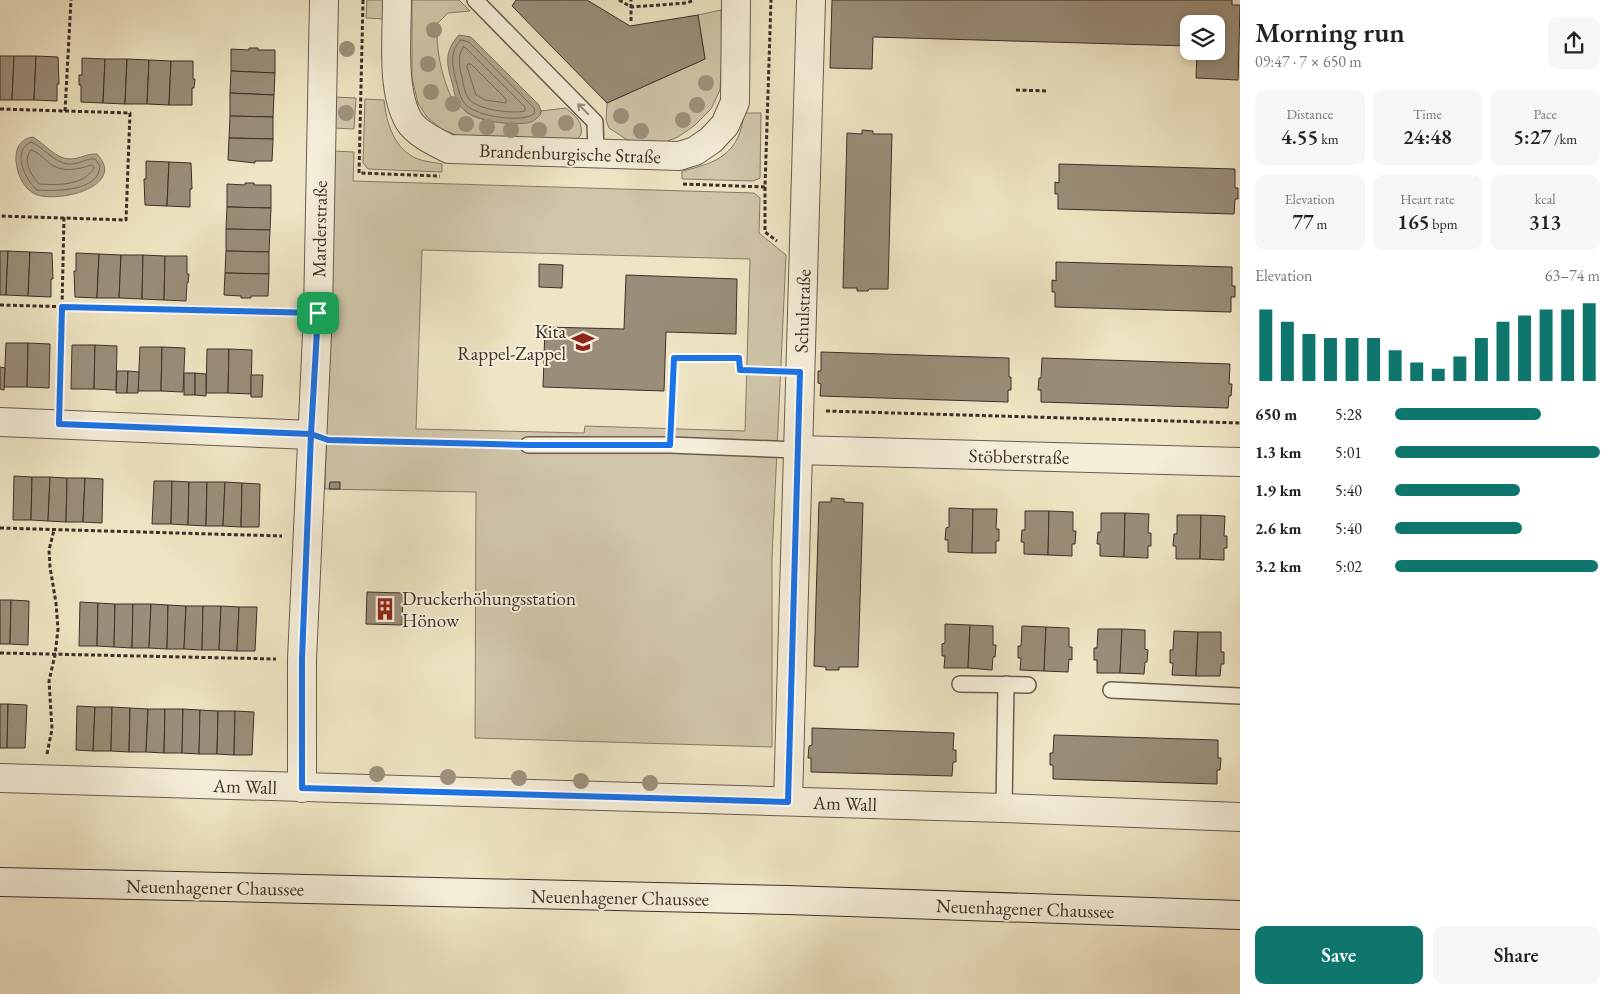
<!DOCTYPE html>
<html lang="en">
<head>
<meta charset="utf-8">
<style>
	body { margin:0; font-family:"EB Garamond",serif; background:#f6f6f6; color:#222; height:100vh; display:flex; flex-direction:column; font-size:19px; white-space:nowrap }
	* { box-sizing:border-box; margin:0 }
	p { font-size:16px; color:#767676 }
	.icon { flex:none; width:28px; height:28px; fill:none; stroke:currentColor; stroke-width:2; stroke-linecap:round; stroke-linejoin:round }
	.map { position:relative; flex:1; overflow:hidden }
	.sheet { display:flex; flex-direction:column; background:#fff; width:375px }
	.sheet>* { flex:none }
	.fabs { position:absolute; left:1180px; top:15px; display:grid; gap:10px }
	.fabs a { display:grid; place-items:center; width:45px; height:45px; border-radius:10px; background:#fff; box-shadow:0 2px 8px #0003; font-size:25px }
	.pin { position:absolute; display:grid; place-items:center; width:42px; height:42px; color:#fff; margin:-21px; border-radius:10px; box-shadow:0 2px 8px #0006 }
	.round { display:grid; place-items:center; flex:none; width:52px; height:52px; border-radius:10px; background:#f6f6f6 }
	.headline { display:flex; align-items:center; justify-content:space-between; height:85px; padding:0 15px }
	h1 { font-size:28px; font-weight:600; line-height:38px }
	.metrics { display:grid; grid-template-columns:repeat(3,1fr); gap:8px; height:85px; padding:5px 15px }
	.metrics div { display:grid; align-content:center; border-radius:10px; background:#f6f6f6; text-align:center }
	.metrics b { font-size:21px; font-weight:600 }
	.metrics small { font-size:14px; font-weight:400 }
	.metrics p { font-size:14px }
	.chart { height:140px; padding:10px 15px }
	.chart p { display:flex; justify-content:space-between }
	.chart svg { width:100%; height:90px; margin-top:5px; stroke:#0f766e; stroke-width:6 }
	.action { display:flex; gap:10px; margin-top:auto; padding:10px 15px }
	.action a { flex:1; height:58px; border-radius:10px; background:#0f766e; color:#fff; font-size:20px; font-weight:600; line-height:58px; text-align:center }
	.action a+a { background:#f6f6f6; color:#222 }
	ul { padding:0 15px; list-style:none; font-size:16px }
	li { display:grid; grid-template-columns:80px 60px 1fr; align-items:center; height:38px }
	li i { height:12px; border-radius:6px; background:#0f766e }
	main { display:flex; flex:1; min-height:0 }
	.map>svg:first-child { display:block }
	.green { fill:#d1c6aa; stroke:#877a6a; fill-rule:evenodd }
	.water { fill:#b2a790; stroke:#837767 }
	.lines { fill:none; stroke-linecap:round; stroke-linejoin:round }
	.shore { stroke:#786b5d; stroke-width:1 }
	.building { fill:#9a8e7a; stroke:#3d2f2a }
	.service-casing { stroke:#6a5c50; stroke-width:18 }
	.minor-casing { stroke:#6a5c50; stroke-width:30 }
	.tertiary-casing { stroke:#6a5c50; stroke-width:30 }
	.secondary-casing { stroke:#3d2f2a; stroke-width:30 }
	.path { stroke:#3d2f2a; stroke-width:3; stroke-dasharray:4 2.5; stroke-linecap:butt }
	.service { stroke:#f5eed9; stroke-width:15 }
	.minor { stroke:#f5eed9; stroke-width:28 }
	.tertiary { stroke:#f5eed9; stroke-width:28 }
	.secondary { stroke:#f5eed9; stroke-width:28 }
	.tree { fill:#9e917e }
	.oneway { stroke:#998e82 }
	.route-casing { stroke:#fff; stroke-width:10 }
	.route { stroke:#1a73e8; stroke-width:6 }
	.labels { text-anchor:middle; stroke-width:4; stroke-linejoin:round; paint-order:stroke }
	.street-label { font-size:19px; fill:#3d2f2a; stroke:#f5eed9 }
	.poi-label { font-size:19px; fill:#3d2f2a; stroke:#f5eed9; text-anchor:end }
</style>
</head>
<body>
<main>
<div class="map">
<svg width="1240" height="994" viewBox="0 0 1240 994">
	<rect width="100%" height="100%" fill="#efe5c4"/>
	<filter id="stains"><feTurbulence type="fractalNoise" baseFrequency=".004" numOctaves="4"/><feColorMatrix values="0 0 0 0 .2 0 0 0 0 .09 0 0 0 0 .02 0 0 0 .5 -.17"/></filter>
	<radialGradient id="worn" r=".72"><stop offset=".6" stop-color="#630" stop-opacity="0"/><stop offset="1" stop-color="#630" stop-opacity=".3"/></radialGradient>
	<g class="green">
		<polygon points="367,0 384,0 385,19 366,18"/>
		<path d="M 412,0 L 459,0 L 470,11 L 448,13 L 437,24 C 436,49 441,74 451,97 C 459,101 462,111 471,115 C 481,121 511,125 522,123 C 528,122 535,118 540,115 L 541,111 L 566,108 C 576,117 583,121 581,135 L 576,140 L 459,136 L 441,129 L 427,117 L 418,103 L 412,78 Z"/>
		<polygon points="721,10 722,55 720,90 711,109 694,126 678,137 663,143 629,141 609,128 606,120 607,103 705,59 698,15"/>
		<polygon points="334,97 356,98 354,129 333,128"/>
		<path d="M 365,99 L 384,100 C 386,122 394,150 418,159 C 425,162 434,162 442,164 L 442,172 L 368,169 L 363,163 Z"/>
		<path d="M 744,113 L 761,113 L 760,178 L 753,181 L 682,179 L 682,171 C 718,163 740,153 744,113 Z"/>
		<path d="M 333,151 L 354,152 L 353,181 L 754,193 L 760,198 L 759,233 L 786,255 L 772,558 L 772,747 L 475,738 L 476,492 L 325,489 ZM 422,250 L 750,259 L 745,431 L 585,426 L 584,433 L 416,429 Z"/>
	</g>
	<g class="water">
		<path d="M 459,35 L 471,37 L 539,105 L 541,111 L 540,115 C 537,118 535,120 531,122 C 515,127 472,121 461,107 C 456,101 454,93 453,86 C 447,66 443,52 459,35 Z"/>
		<path d="M 33,137 C 45,144 56,159 70,159 C 80,159 88,153 97,154 C 129,188 51,205 33,193 C 21,186 15,168 16,155 C 17,145 23,138 33,137 Z"/>
	</g>
	<g class="lines">
		<g class="shore">
			<path d="M 461,40 L 469,42 L 534,108 L 535,113 C 523,124 476,116 466,105 C 460,99 459,91 457,84 C 453,69 448,52 461,40 Z"/>
			<path d="M 463,47 L 466,48 L 525,107 L 525,111 C 513,114 477,110 469,99 C 464,93 463,81 461,73 C 459,64 458,55 463,47 Z"/>
			<polygon points="468,64 471,64 506,99 506,103 485,100 476,95 467,67"/>
			<path d="M 31,142 C 45,148 53,162 68,164 C 78,165 86,158 95,159 L 100,166 C 99,192 55,191 37,190 C 25,180 11,150 31,142 Z"/>
			<path d="M 31,150 C 38,152 42,157 48,162 C 60,173 77,170 91,165 L 94,167 L 93,170 C 81,186 57,185 39,184 C 31,175 22,160 31,150 Z"/>
		</g>
	</g>
	<g class="building">
		<polygon points="516,0 587,0 630,26 698,15 705,59 607,103 512,6"/>
		<polygon points="832,0 1232,0 1232,5 1240,5 1238,80 1196,78 1197,51 1216,51 1216,24 1189,24 1189,46 873,37 872,69 830,68"/>
		<polygon points="249,48 258,48 258,50 275,50 275,73 231,71 231,49 249,50"/>
		<polygon points="0,56 14,56 12,100 0,100"/>
		<polygon points="14,56 36,56 34,100 12,100"/>
		<polygon points="36,56 58,57 59,84 57,84 57,101 34,100"/>
		<polygon points="82,58 105,59 103,103 81,102 81,85 79,85 79,75 82,75"/>
		<polygon points="105,59 127,59 125,104 103,103"/>
		<polygon points="127,59 149,60 147,104 125,104"/>
		<polygon points="149,60 171,61 169,105 147,104"/>
		<polygon points="171,61 193,61 193,79 195,79 194,88 192,88 192,105 169,105"/>
		<polygon points="231,71 275,73 274,95 230,93"/>
		<polygon points="230,93 274,95 273,117 230,116"/>
		<polygon points="230,116 273,117 273,139 229,138"/>
		<polygon points="862,130 873,131 873,134 892,134 888,289 869,289 868,291 857,291 857,288 843,288 847,133 862,134"/>
		<polygon points="229,138 273,139 272,161 255,161 255,163 228,160"/>
		<polygon points="146,161 169,162 167,206 145,205 144,179 146,179"/>
		<polygon points="169,162 191,163 192,189 190,189 190,207 167,206"/>
		<polygon points="1059,164 1235,169 1235,188 1238,188 1238,199 1235,199 1234,214 1058,209 1058,194 1055,194 1055,182 1059,183"/>
		<polygon points="245,183 254,183 254,185 271,185 271,208 227,207 227,184 245,185"/>
		<polygon points="227,207 271,208 270,230 226,229"/>
		<polygon points="226,229 270,230 269,252 226,251"/>
		<polygon points="0,251 8,251 6,295 0,295"/>
		<polygon points="8,251 30,252 28,296 6,295"/>
		<polygon points="226,251 269,252 269,274 225,273"/>
		<polygon points="30,252 52,253 53,279 51,279 51,297 28,296"/>
		<polygon points="76,253 99,254 97,298 75,297 74,271 76,271"/>
		<polygon points="99,254 121,255 119,298 97,298"/>
		<polygon points="121,255 143,255 142,299 119,298"/>
		<polygon points="143,255 165,256 164,300 142,299"/>
		<polygon points="165,256 187,256 187,274 189,274 188,283 187,283 186,301 164,300"/>
		<polygon points="1056,262 1232,267 1232,286 1235,286 1235,297 1231,297 1231,312 1055,307 1055,292 1052,292 1052,280 1056,281"/>
		<polygon points="539,264 563,265 562,288 539,287"/>
		<polygon points="225,273 269,274 268,296 251,296 251,298 241,298 241,296 224,295"/>
		<polygon points="626,275 737,279 736,334 666,332 664,391 543,387 545,327 624,329"/>
		<polygon points="6,343 28,343 27,387 4,387"/>
		<polygon points="28,343 50,344 49,388 27,387"/>
		<polygon points="72,345 95,345 94,389 71,389"/>
		<polygon points="95,345 117,346 116,390 94,389"/>
		<polygon points="140,347 162,347 161,391 138,391"/>
		<polygon points="162,347 185,348 183,392 161,391"/>
		<polygon points="207,349 229,349 228,393 206,393"/>
		<polygon points="229,349 252,350 251,394 228,393"/>
		<polygon points="821,352 1009,358 1009,377 1011,377 1011,390 1008,390 1008,402 820,396 821,384 818,383 818,371 821,371"/>
		<polygon points="1042,358 1230,364 1229,384 1232,384 1231,396 1229,396 1228,408 1041,402 1041,390 1038,390 1039,378 1041,378"/>
		<polygon points="0,367 5,368 4,390 0,389"/>
		<polygon points="117,371 128,371 127,393 116,393"/>
		<polygon points="128,371 139,372 138,393 127,393"/>
		<rect x="184" y="373" width="11" height="22"/>
		<polygon points="195,373 206,374 206,396 195,395"/>
		<polygon points="251,375 263,375 262,397 251,397"/>
		<polygon points="14,476 32,477 31,520 13,520"/>
		<polygon points="32,477 50,477 48,521 31,520"/>
		<polygon points="50,477 67,478 66,522 48,521"/>
		<polygon points="67,478 85,478 83,522 66,522"/>
		<polygon points="85,478 103,479 102,523 83,522"/>
		<polygon points="154,481 172,481 171,524 152,524"/>
		<polygon points="172,481 189,482 188,525 171,524"/>
		<polygon points="189,482 207,482 206,526 188,525"/>
		<polygon points="207,482 225,482 223,526 206,526"/>
		<polygon points="225,482 242,483 241,527 223,526"/>
		<polygon points="330,482 340,482 340,489 329,489"/>
		<polygon points="242,483 260,484 259,527 241,527"/>
		<polygon points="831,498 844,499 844,502 863,503 858,667 839,667 839,670 826,670 826,667 814,666 819,502 831,502"/>
		<polygon points="949,508 973,509 972,553 948,552 948,540 945,540 946,528 949,527"/>
		<polygon points="973,509 997,509 996,529 999,529 999,541 996,541 996,553 972,553"/>
		<polygon points="1025,511 1049,511 1048,555 1024,554 1024,542 1021,542 1022,530 1025,530"/>
		<polygon points="1049,511 1073,512 1073,531 1076,531 1075,544 1072,544 1072,556 1048,555"/>
		<polygon points="1101,513 1125,513 1124,557 1100,556 1100,544 1097,544 1098,532 1101,532"/>
		<polygon points="1125,513 1149,514 1148,533 1151,533 1151,546 1148,546 1148,558 1124,557"/>
		<polygon points="1177,515 1201,515 1200,559 1176,559 1176,546 1173,546 1174,534 1177,534"/>
		<polygon points="1201,515 1225,516 1224,536 1227,536 1227,548 1224,548 1224,560 1200,559"/>
		<polygon points="367,592 403,593 402,625 366,624"/>
		<polygon points="0,600 11,600 10,644 0,644"/>
		<polygon points="11,600 29,601 28,645 10,644"/>
		<polygon points="80,602 98,603 97,646 79,646"/>
		<polygon points="98,603 115,604 114,647 97,646"/>
		<polygon points="115,604 133,604 132,648 114,647"/>
		<polygon points="133,604 151,604 149,648 132,648"/>
		<polygon points="151,604 168,605 167,649 149,648"/>
		<polygon points="168,605 186,606 184,649 167,649"/>
		<polygon points="186,606 203,606 202,650 184,649"/>
		<polygon points="203,606 221,606 219,650 202,650"/>
		<polygon points="221,606 239,607 237,651 219,650"/>
		<polygon points="239,607 257,607 255,651 237,651"/>
		<polygon points="945,624 970,625 968,668 944,668 945,656 942,656 942,644 945,643"/>
		<polygon points="970,625 993,626 993,645 996,645 995,657 993,657 992,670 968,668"/>
		<polygon points="1022,626 1046,627 1044,671 1020,670 1021,658 1018,658 1018,646 1021,646"/>
		<polygon points="1046,627 1069,628 1069,647 1072,647 1072,660 1069,659 1068,672 1044,671"/>
		<polygon points="1098,629 1122,629 1120,673 1097,673 1097,660 1094,660 1094,648 1097,648"/>
		<polygon points="1122,629 1145,630 1145,649 1148,650 1147,662 1145,662 1144,674 1120,673"/>
		<polygon points="1174,631 1198,632 1196,676 1172,675 1173,663 1170,663 1170,650 1173,650"/>
		<polygon points="1198,632 1221,632 1221,652 1224,652 1224,664 1221,664 1220,676 1196,676"/>
		<polygon points="0,704 8,704 7,748 0,748"/>
		<polygon points="8,704 27,705 25,748 7,748"/>
		<polygon points="77,706 95,707 93,751 76,750"/>
		<polygon points="95,707 112,707 111,751 93,751"/>
		<polygon points="112,707 130,708 129,752 111,751"/>
		<polygon points="130,708 148,709 146,752 129,752"/>
		<polygon points="148,709 165,709 164,753 146,752"/>
		<polygon points="165,709 183,709 182,753 164,753"/>
		<polygon points="183,709 200,710 199,754 182,753"/>
		<polygon points="200,710 218,711 217,754 199,754"/>
		<polygon points="218,711 235,711 234,755 217,754"/>
		<polygon points="235,711 254,712 252,755 234,755"/>
		<polygon points="812,728 954,733 953,750 956,750 956,762 953,762 952,776 811,772 811,758 808,758 809,746 812,745"/>
		<polygon points="1054,735 1218,740 1218,758 1221,758 1220,770 1217,770 1217,784 1053,779 1053,765 1050,765 1050,753 1053,753"/>
	</g>
	<g class="lines">
		<defs>
			<g id="service">
				<polyline points="475,0 595,122 596,153"/>
				<polyline points="528,445 670,445 797,450"/>
				<polyline points="960,684 1028,685"/>
				<polyline points="1111,690 1240,696"/>
				<polyline points="1004,808 1006,684"/>
			</g>
			<g id="minor">
				<polyline points="0,422 311,435"/>
				<polyline points="797,450 1240,462"/>
				<polyline points="0,778 1004,808 1240,817"/>
				<polyline points="302,788 302,659 318,313 324,0"/>
				<polyline points="788,801 811,0"/>
			</g>
			<path id="tertiary" d="M 397,0 C 397,35 391,91 409,121 C 416,133 437,143 449,149 L 679,156 L 695,151 L 711,140 L 725,125 L 735,102 L 736,0"/>
			<polyline id="secondary" points="0,882 788,900 1240,915"/>
		</defs>
		<use href="#service" class="service-casing"/>
		<use href="#minor" class="minor-casing"/>
		<use href="#tertiary" class="tertiary-casing"/>
		<use href="#secondary" class="secondary-casing"/>
		<g class="path">
			<polyline points="363,0 359,173 440,176"/>
			<polyline points="619,0 631,7 687,3 694,0"/>
			<polyline points="631,21 631,0"/>
			<polyline points="1016,90 1048,91"/>
			<polyline points="0,109 130,113 126,220 0,216"/>
			<polyline points="65,111 71,0"/>
			<polyline points="683,184 765,187 771,0"/>
			<polyline points="765,187 765,232 777,241"/>
			<polyline points="0,305 292,313"/>
			<polyline points="60,397 64,217"/>
			<polyline points="826,411 1240,423"/>
			<polyline points="671,425 674,358 739,358 740,370 774,371"/>
			<polyline points="338,441 507,444"/>
			<polyline points="0,528 282,536"/>
			<polyline points="0,653 276,659"/>
			<polyline points="47,754 52,729 49,681 55,655 58,629 56,603 50,567 49,550 54,530"/>
		</g>
		<use href="#service" class="service"/>
		<use href="#minor" class="minor"/>
		<use href="#tertiary" class="tertiary"/>
		<use href="#secondary" class="secondary"/>
	</g>
	<g class="tree">
		<circle cx="434" cy="30" r="8"/>
		<circle cx="347" cy="49" r="8"/>
		<circle cx="428" cy="64" r="8"/>
		<circle cx="706" cy="83" r="8"/>
		<circle cx="431" cy="92" r="8"/>
		<circle cx="453" cy="104" r="8"/>
		<circle cx="697" cy="105" r="8"/>
		<circle cx="346" cy="113" r="8"/>
		<circle cx="621" cy="116" r="8"/>
		<circle cx="683" cy="120" r="8"/>
		<circle cx="566" cy="123" r="8"/>
		<circle cx="466" cy="124" r="8"/>
		<circle cx="487" cy="127" r="8"/>
		<circle cx="511" cy="130" r="8"/>
		<circle cx="539" cy="130" r="8"/>
		<circle cx="641" cy="131" r="8"/>
		<circle cx="377" cy="774" r="8"/>
		<circle cx="448" cy="777" r="8"/>
		<circle cx="519" cy="778" r="8"/>
		<circle cx="581" cy="781" r="8"/>
		<circle cx="650" cy="783" r="8"/>
	</g>
	<defs><path id="oneway-shaft" d="M-6 0H5M1.5-3L5.5 0L1.5 3" fill="none" stroke-width="1.6" stroke-linecap="round" stroke-linejoin="round" transform="scale(1.25)"/></defs>
	<use class="oneway" href="#oneway-shaft" transform="translate(583 109) rotate(-135)"/>
	<g class="lines">
		<defs>
			<polyline id="route" points="318,313 62,307 59,424 311,434 302,659 302,788 788,802 800,372 740,370 739,358 674,358 670,445 528,445 328,440 311,434 318,313"/>
		</defs>
		<use href="#route" class="route-casing"/>
		<use href="#route" class="route"/>
	</g>
	<defs>
		<symbol id="school-bare" viewBox="-9 -9 18 18"><path d="M0-5L7-2L0 1L-7-2ZM-4 1L0 2.5L4 1V4Q0 6-4 4Z" fill="#8f2418" stroke="#f5eed9" stroke-width="2.5" paint-order="stroke"/></symbol>
		<symbol id="building-bare" viewBox="-9 -9 18 18"><path d="M-4-6H4V6H1V3H-1V6H-4ZM-2.5-4.3h1.7v1.8h-1.7ZM.8-4.3h1.7v1.8H.8ZM-2.5-1h1.7V.8h-1.7ZM.8-1h1.7V.8H.8Z" fill="#8f2418" stroke="#f5eed9" stroke-width="2.5" paint-order="stroke"/></symbol>
	</defs>
	<g fill-rule="evenodd">
		<use href="#school-bare" x="567" y="326" width="32" height="32"/>
		<use href="#building-bare" x="369" y="593" width="32" height="32"/>
	</g>
	<g class="labels">
		<g class="street-label">
			<text transform="translate(570 153) rotate(2)" y="7">Brandenburgische Straße</text>
			<text transform="translate(319 229) rotate(-89)" y="7">Marderstraße</text>
			<text transform="translate(802 311) rotate(-88)" y="7">Schulstraße</text>
			<text transform="translate(1019 456) rotate(1)" y="7">Stöbberstraße</text>
			<text transform="translate(245 786) rotate(2)" y="7">Am Wall</text>
			<text transform="translate(845 803) rotate(2)" y="7">Am Wall</text>
			<text transform="translate(215 887) rotate(1)" y="7">Neuenhagener Chaussee</text>
			<text transform="translate(620 897) rotate(1)" y="7">Neuenhagener Chaussee</text>
			<text transform="translate(1025 908) rotate(2)" y="7">Neuenhagener Chaussee</text>
		</g>
		<g class="poi-label">
			<text x="566" y="338">Kita<tspan x="566" dy="22">Rappel-Zappel</tspan></text>
			<text x="402" y="605" text-anchor="start">Druckerhöhungsstation<tspan x="402" dy="22">Hönow</tspan></text>
		</g>
	</g>
	<rect width="100%" height="100%" filter="url(#stains)"/>
	<rect width="100%" height="100%" fill="url(#worn)"/>
</svg>
<div class="fabs">
<a><svg class="icon" aria-label="layers" viewBox="0 0 24 24"><path d="M12 4l9 5-9 5-9-5zM3 14l9 5 9-5"/></svg></a>
</div>
<div class="pin" style="left:318px;top:313px;background:#1e9e55"><svg class="icon" aria-label="arrive" viewBox="0 0 24 24"><path d="M6 21V4h12l-3 4 3 4H6"/></svg></div>
</div>
<section class="sheet">
<div class="headline"><div><h1>Morning run</h1><p>09:47 · 7 × 650 m</p></div><a class="round"><svg class="icon" aria-label="share" viewBox="0 0 24 24"><path d="M12 15V3M7 8l5-5 5 5M5 13v7h14v-7"/></svg></a></div>
<div class="metrics">
<div><p>Distance</p><b>4.55<small> km</small></b></div>
<div><p>Time</p><b>24:48</b></div>
<div><p>Pace</p><b>5:27<small> /km</small></b></div>
</div>
<div class="metrics">
<div><p>Elevation</p><b>77<small> m</small></b></div>
<div><p>Heart rate</p><b>165<small> bpm</small></b></div>
<div><p>kcal</p><b>313</b></div>
</div>
<div class="chart"><p><span>Elevation</span>63–74 m</p>
<svg viewBox="0 0 160 44" preserveAspectRatio="none"><path d="M5 44V9M15 44V15M25 44V21M35 44V23M45 44V23M55 44V23M65 44V29M75 44V35M85 44V38M95 44V32M105 44V23M115 44V15M125 44V12M135 44V9M145 44V9M155 44V6"/></svg>
</div>
<ul>
<li><b>650 m</b>5:28<i style="width:71%"></i></li>
<li><b>1.3 km</b>5:01<i style="width:100%"></i></li>
<li><b>1.9 km</b>5:40<i style="width:61%"></i></li>
<li><b>2.6 km</b>5:40<i style="width:62%"></i></li>
<li><b>3.2 km</b>5:02<i style="width:99%"></i></li>
</ul>
<div class="action"><a>Save</a><a>Share</a></div>
</section>
</main>
</body>
</html>
